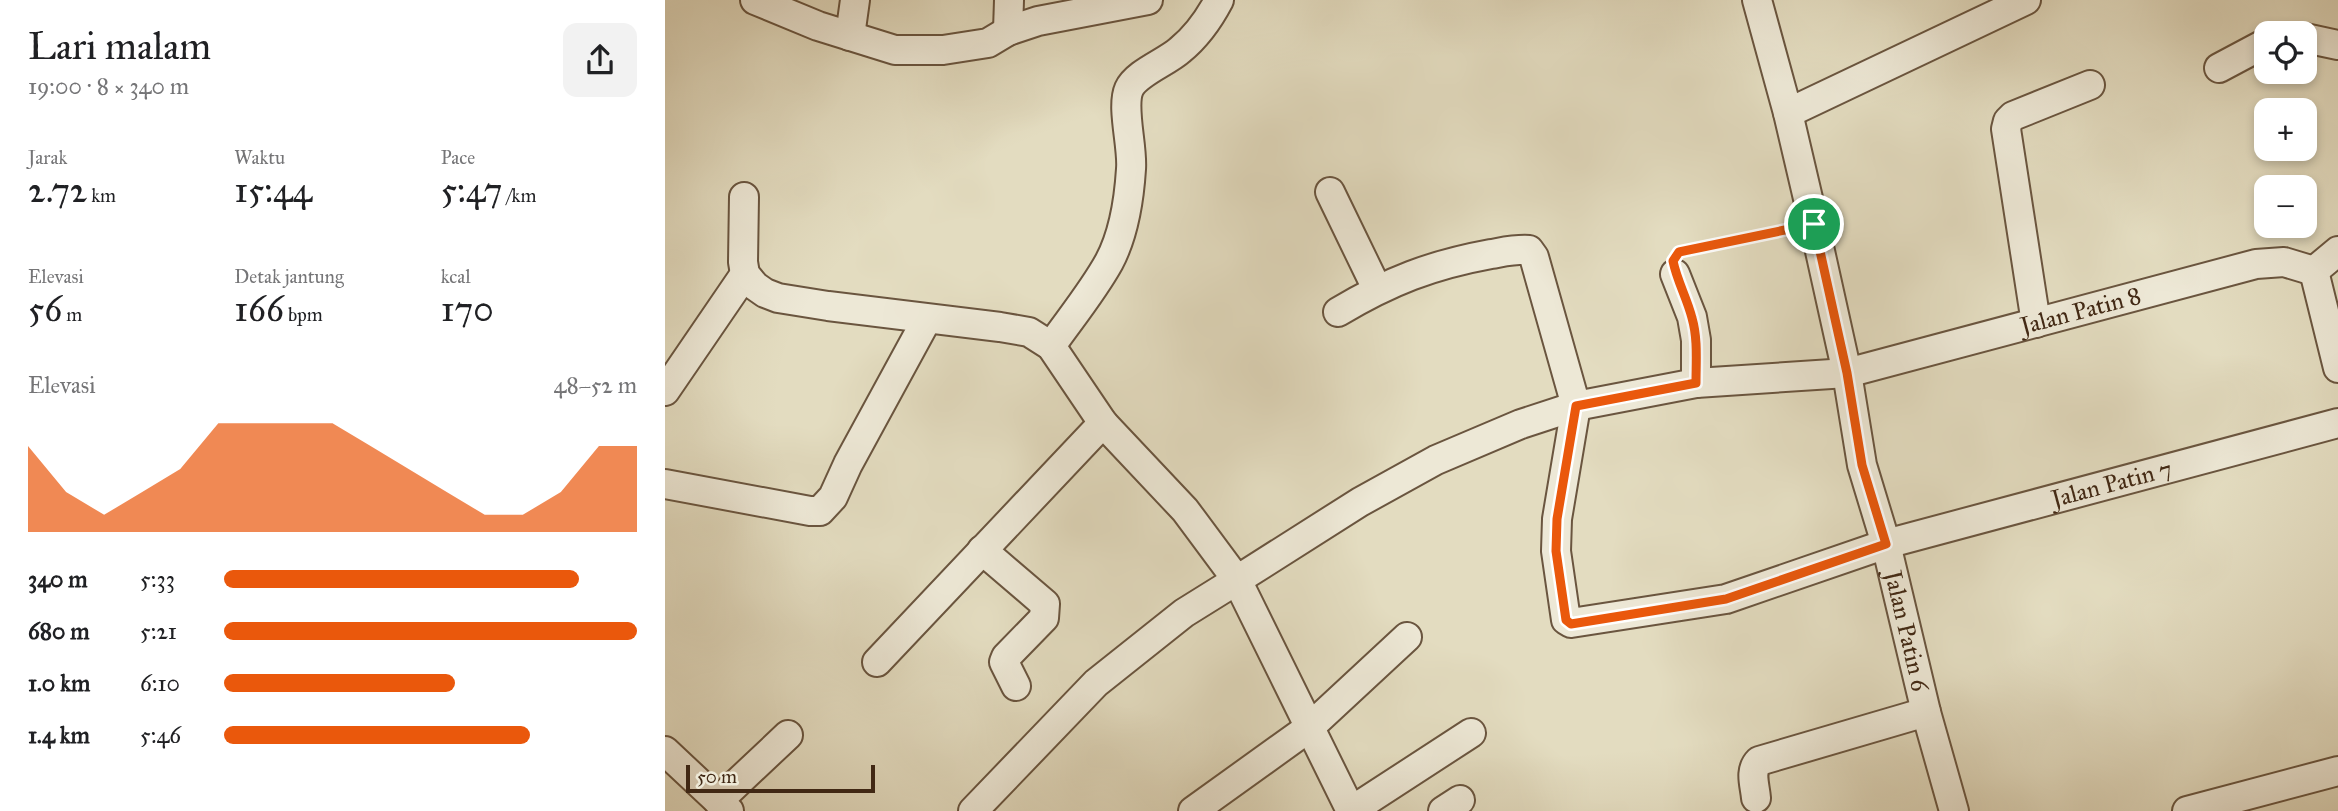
<!DOCTYPE html>
<html lang="id">
<head>
<meta charset="utf-8">
<style>
	body { margin:0; font-family:"IM FELL Great Primer",serif; background:#f2f2f2; color:#202124; height:100vh; display:flex; flex-direction:column; font-size:26px; white-space:nowrap }
	* { box-sizing:border-box; margin:0 }
	p { font-size:23px; color:#757577 }
	.icon { flex:none; width:38px; height:38px; fill:none; stroke:currentColor; stroke-width:2; stroke-linecap:round; stroke-linejoin:round }
	.map { position:relative; flex:1; overflow:hidden }
	.panel { display:flex; flex-direction:column; background:#fff; width:665px }
	.panel>* { flex:none }
	.controls { position:absolute; left:1589px; top:21px; display:grid; gap:14px }
	.controls a { display:grid; place-items:center; width:63px; height:63px; border-radius:14px; background:#fff; box-shadow:0 4px 10px #0003; font-size:35px }
	.scale { position:absolute; left:21px; bottom:18px; width:189px; box-sizing:border-box; padding-left:7px; border:4px solid #412814; border-top:0; font-size:19px; line-height:24px; white-space:nowrap; color:#412814; -webkit-text-stroke:5px #ede8d6; paint-order:stroke }
	.pin { position:absolute; display:grid; place-items:center; width:60px; height:60px; color:#fff; margin:-30px; border:4px solid #fff; border-radius:50%; box-shadow:0 2px 7px #0007 }
	.round { display:grid; place-items:center; flex:none; width:74px; height:74px; border-radius:14px; background:#f2f2f2 }
	.headline { display:flex; align-items:center; justify-content:space-between; height:119px; padding:0 28px }
	h1 { font-size:38px; font-weight:600; line-height:52px }
	.stats { display:grid; grid-template-columns:repeat(3,1fr); gap:10px; height:119px; padding:7px 28px }
	.stats div { display:grid; align-content:center }
	.stats b { font-size:35px; font-weight:600 }
	.stats small { font-size:19px; font-weight:400 }
	.stats p { font-size:19px }
	.chart { height:196px; padding:14px 28px }
	.chart p { display:flex; justify-content:space-between }
	.chart svg { width:100%; height:126px; margin-top:7px; fill:#ea580c; opacity:.7 }
	ul { padding:0 28px; list-style:none; font-size:23px }
	li { display:grid; grid-template-columns:112px 84px 1fr; align-items:center; height:52px }
	li i { height:18px; border-radius:9px; background:#ea580c }
	main { display:flex; flex:1; min-height:0 }
	.map>svg:first-child { display:block }
	.lines { fill:none; stroke-linecap:round; stroke-linejoin:round }
	.minor-casing { stroke:#6a553f; stroke-width:32 }
	.path { stroke:#412814; stroke-width:4.5; stroke-dasharray:2 3.5; stroke-linecap:butt }
	.minor { stroke:#ede8d6; stroke-width:28 }
	.route-casing { stroke:#fff; stroke-width:14 }
	.route { stroke:#ea580c; stroke-width:9 }
	.labels { text-anchor:middle; stroke-width:7; stroke-linejoin:round; paint-order:stroke }
	.street-label { font-size:24px; fill:#412814; stroke:#ede8d6 }
</style>
</head>
<body>
<main>
<section class="panel">
<div class="headline"><div><h1>Lari malam</h1><p>19:00 · 8 × 340 m</p></div><a class="round"><svg class="icon" aria-label="share" viewBox="0 0 24 24"><path d="M12 15V3M7 8l5-5 5 5M5 13v7h14v-7"/></svg></a></div>
<div class="stats">
<div><p>Jarak</p><b>2.72<small> km</small></b></div>
<div><p>Waktu</p><b>15:44</b></div>
<div><p>Pace</p><b>5:47<small> /km</small></b></div>
</div>
<div class="stats">
<div><p>Elevasi</p><b>56<small> m</small></b></div>
<div><p>Detak jantung</p><b>166<small> bpm</small></b></div>
<div><p>kcal</p><b>170</b></div>
</div>
<div class="chart"><p><span>Elevasi</span>48–52 m</p>
<svg viewBox="0 0 160 44" preserveAspectRatio="none"><path d="M0 44V14L10 30L20 38L30 30L40 22L50 6L60 6L70 6L80 6L90 14L100 22L110 30L120 38L130 38L140 30L150 14L160 14V44z"/></svg>
</div>
<ul>
<li><b>340 m</b>5:33<i style="width:86%"></i></li>
<li><b>680 m</b>5:21<i style="width:100%"></i></li>
<li><b>1.0 km</b>6:10<i style="width:56%"></i></li>
<li><b>1.4 km</b>5:46<i style="width:74%"></i></li>
</ul>
</section>
<div class="map">
<svg width="1673" height="811" viewBox="0 0 1673 811">
	<rect width="100%" height="100%" fill="#e3dcc0"/>
	<filter id="stains"><feTurbulence type="fractalNoise" baseFrequency=".00286" numOctaves="4"/><feColorMatrix values="0 0 0 0 .2 0 0 0 0 .09 0 0 0 0 .02 0 0 0 .5 -.17"/></filter>
	<radialGradient id="worn" r=".72"><stop offset=".6" stop-color="#630" stop-opacity="0"/><stop offset="1" stop-color="#630" stop-opacity=".3"/></radialGradient>
	<g class="lines">
		<defs>
			<g id="minor">
				<polyline points="90,0 153,26 230,50 278,50 323,43 343,31 373,21 483,0"/>
				<path id="s1" d="M 1092,0 L 1123,113 L 1149,224 L 1182,373 L 1197,465 L 1221,544 L 1261,712 L 1289,811"/>
				<polyline points="343,31 344,0"/>
				<polyline points="185,36 190,0"/>
				<polyline points="1640,38 1673,45"/>
				<polyline points="1554,68 1601,43"/>
				<polyline points="1123,113 1361,0"/>
				<polyline points="665,192 712,289"/>
				<path id="s2" d="M 79,197 L 78,262 L 80,274 L 90,286 L 100,293 L 113,298 L 163,306 L 335,327 L 364,332 L 386,346 L 438,423 L 520,510 L 572,580 L 695,502 L 771,460 L 856,424 L 911,406 L 1031,383 L 1182,373 L 1591,264 L 1619,262 L 1649,271"/>
				<polyline points="1649,271 1673,368"/>
				<polyline points="1649,271 1673,251"/>
				<polyline points="1010,274 1027,317 1031,340 1031,383"/>
				<path id="s3" d="M 673,312 C 725,281 766,265 826,254 C 838,252 851,249 864,250 L 869,257 L 911,406 L 892,519 L 891,551 L 901,620 L 906,623 L 1061,599 L 1221,544 L 1673,423"/>
				<polyline points="1371,323 1341,129 1343,121 1348,116 1425,85"/>
				<path d="M 386,346 C 405,319 428,291 444,262 C 459,234 464,201 466,169 C 468,147 456,107 464,89 C 471,73 502,62 515,50 C 531,37 544,19 554,0"/>
				<polyline points="0,391 80,274"/>
				<polyline points="0,484 145,511 155,511 168,497 183,464 262,319"/>
				<polyline points="317,550 380,604 379,618 341,657 339,662 351,686"/>
				<polyline points="212,662 438,423"/>
				<polyline points="0,751 64,811"/>
				<path d="M 1091,798 C 1090,785 1084,771 1094,761 L 1261,712"/>
				<polyline points="53,801 123,735"/>
				<polyline points="308,811 431,683 519,613 572,580 686,811 806,733"/>
				<polyline points="528,811 645,727 742,637"/>
				<polyline points="778,811 795,800"/>
				<polyline points="1522,811 1673,771"/>
			</g>
		</defs>
		<use href="#minor" class="minor-casing"/>
		<polyline class="path" points="1022,251 1126,228"/>
		<use href="#minor" class="minor"/>
	</g>
	<g class="lines">
		<defs>
			<path id="route" d="M 1149,224 L 1182,373 L 1197,465 L 1221,544 L 1061,599 L 906,624 L 901,620 L 891,551 L 892,519 L 911,406 L 1031,383 C 1031,361 1033,339 1027,318 C 1022,298 1012,281 1008,261 L 1014,252 Z"/>
		</defs>
		<use href="#route" class="route-casing"/>
		<use href="#route" class="route"/>
	</g>
	<g class="labels">
		<g class="street-label">
			<text dy="8" stroke="none"><textPath href="#s2" startOffset="1596">Jalan Patin 8</textPath></text>
			<text dy="8" stroke="none"><textPath href="#s3" startOffset="1148">Jalan Patin 7</textPath></text>
			<text dy="8" stroke="none"><textPath href="#s1" startOffset="649">Jalan Patin 6</textPath></text>
		</g>
	</g>
	<rect width="100%" height="100%" filter="url(#stains)"/>
	<rect width="100%" height="100%" fill="url(#worn)"/>
</svg>
<div class="controls">
<a><svg class="icon" aria-label="locate" viewBox="0 0 24 24"><circle cx="12" cy="12" r="6"/><path d="M12 2v4M12 18v4M2 12h4M18 12h4"/></svg></a>
<a>+</a>
<a>−</a>
</div>
<div class="scale">50 m</div>
<div class="pin" style="left:1149px;top:224px;background:#1e9e55"><svg class="icon" aria-label="arrive" viewBox="0 0 24 24"><path d="M6 21V4h12l-3 4 3 4H6"/></svg></div>
</div>
</main>
</body>
</html>
